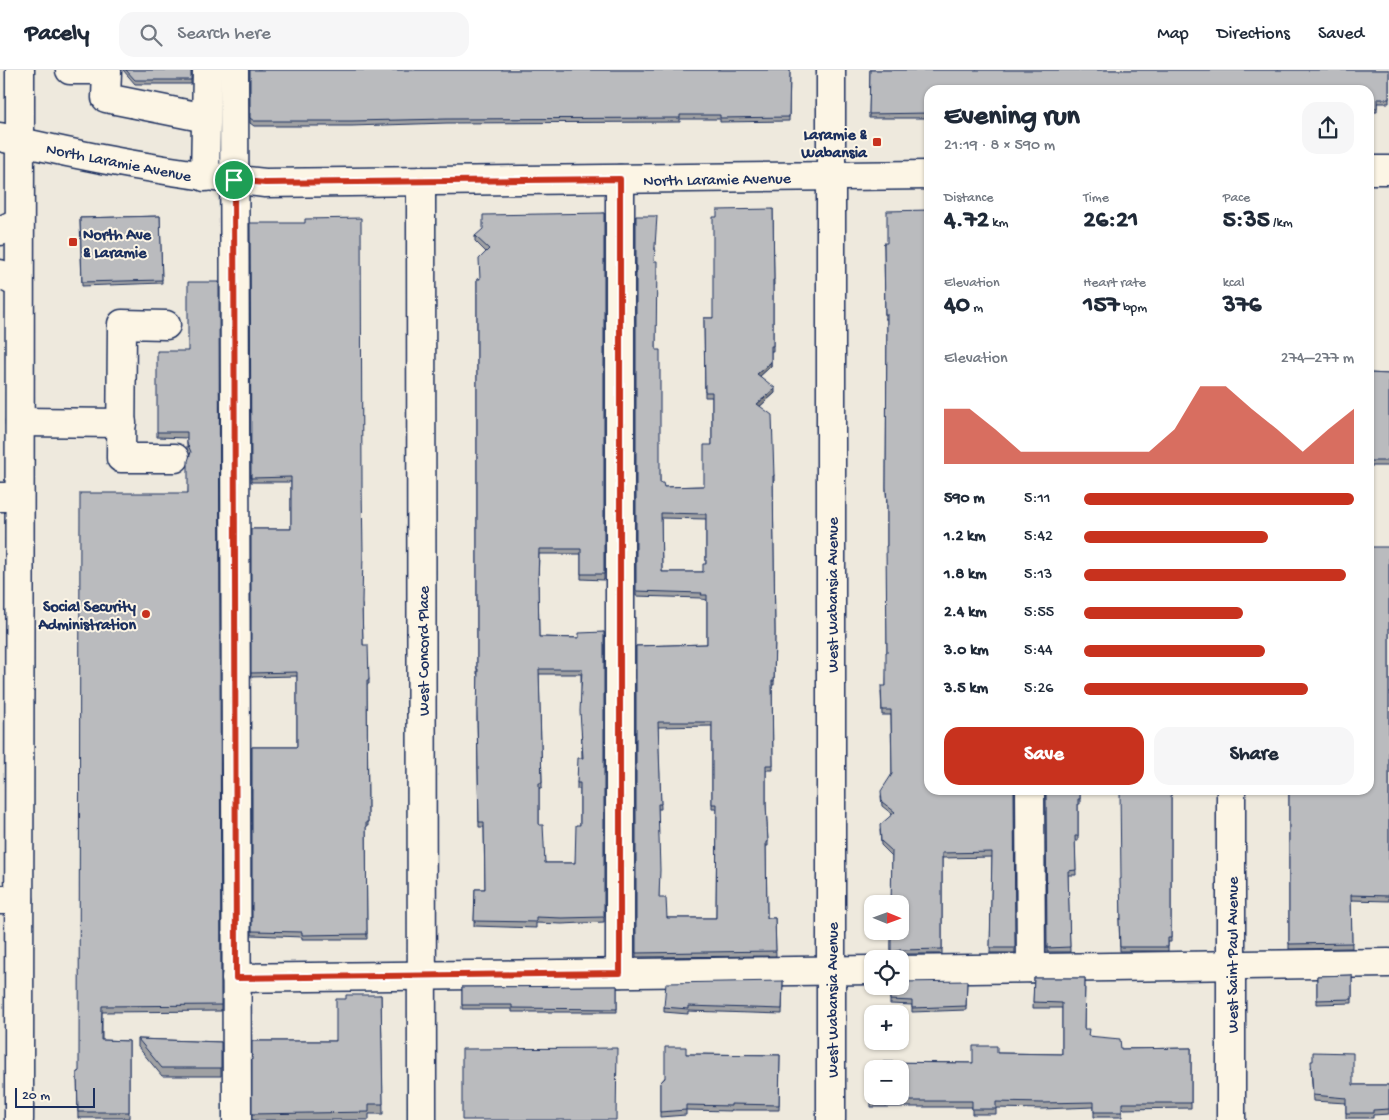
<!DOCTYPE html>
<html lang="en">
<head>
<meta charset="utf-8">
<style>
	body { margin:0; font-family:"Gochi Hand",sans-serif; background:#f6f6f7; color:#1f2937; height:100vh; display:flex; flex-direction:column; font-size:19px; white-space:nowrap }
	* { box-sizing:border-box; margin:0 }
	p { font-size:16px; color:#747a83 }
	.icon { flex:none; width:28px; height:28px; fill:none; stroke:currentColor; stroke-width:2; stroke-linecap:round; stroke-linejoin:round }
	.map { position:relative; flex:1; overflow:hidden }
	.sheet { position:absolute; left:924px; top:15px; width:450px; height:710px; display:flex; flex-direction:column; background:#fff; border-radius:15px; box-shadow:0 1px 4px #0004 }
	.sheet>* { flex:none }
	.needle { width:32px; rotate:91deg }
	.tools { position:absolute; left:864px; top:825px; display:grid; gap:10px }
	.tools a { display:grid; place-items:center; width:45px; height:45px; border-radius:10px; background:#fff; box-shadow:0 1px 4px #0004; font-size:25px }
	.scale { position:absolute; left:15px; bottom:12px; width:80px; box-sizing:border-box; padding-left:5px; border:2px solid #1b2f5e; border-top:0; font-size:14px; line-height:18px; white-space:nowrap; color:#1b2f5e; -webkit-text-stroke:4px #fcf5e5; paint-order:stroke }
	.pin { position:absolute; display:grid; place-items:center; width:42px; height:42px; color:#fff; margin:-21px; border:2px solid #fff; border-radius:50%; box-shadow:0 1px 5px #0007 }
	.round { display:grid; place-items:center; flex:none; width:52px; height:52px; border-radius:15px; background:#f6f6f7 }
	.summary { display:flex; align-items:center; justify-content:space-between; height:85px; padding:0 20px }
	h1 { font-size:28px; font-weight:700; line-height:38px }
	.metrics { display:grid; grid-template-columns:repeat(3,1fr); gap:8px; height:85px; padding:5px 20px }
	.metrics div { display:grid; align-content:center }
	.metrics b { font-size:25px; font-weight:700 }
	.metrics small { font-size:14px; font-weight:400 }
	.metrics p { font-size:14px }
	.chart { height:140px; padding:10px 20px }
	.chart p { display:flex; justify-content:space-between }
	.chart svg { width:100%; height:90px; margin-top:5px; fill:#c8321e; opacity:.7 }
	.primary-button { display:flex; gap:10px; margin-top:auto; padding:10px 20px }
	.primary-button a { flex:1; height:58px; border-radius:15px; background:#c8321e; color:#fff; font-size:20px; font-weight:700; line-height:58px; text-align:center }
	.primary-button a+a { background:#f6f6f7; color:#1f2937 }
	ul { padding:0 20px; list-style:none; font-size:16px }
	li { display:grid; grid-template-columns:80px 60px 1fr; align-items:center; height:38px }
	li i { height:12px; border-radius:6px; background:#c8321e }
	header { display:flex; align-items:center; gap:30px; box-sizing:border-box; height:70px; padding:0 25px; background:#fff; border-bottom:1px solid #e0e1e3 }
	header strong { font-size:24px }
	nav { display:flex; gap:28px; margin-inline-start:auto; font-size:18px }
	.search { width:350px; height:45px; background:#f6f6f7; display:flex; align-items:center; gap:12px; box-sizing:border-box; padding:0 18px; border-radius:15px; color:#747a83; font-size:19px }
	.map>svg:first-child { display:block }
	.lines { fill:none; stroke-linecap:round; stroke-linejoin:round }
	.minor-casing { stroke:#1b2f5e; stroke-width:31 }
	.major-casing { stroke:#1b2f5e; stroke-width:31 }
	.minor { stroke:#fcf5e5; stroke-width:28 }
	.major { stroke:#fcf5e5; stroke-width:28 }
	.wall { fill:#a0a1a3; stroke:#1b2f5e; fill-rule:evenodd }
	.shaded-wall { fill:#828385; stroke:#1b2f5e }
	.building { fill:#babbbe; stroke:#1b2f5e; fill-rule:evenodd }
	.route-casing { stroke:#fff; stroke-width:10 }
	.route { stroke:#c8321e; stroke-width:6 }
	.poi-dot { fill:#c8321e; stroke:#fcf5e5; stroke-width:2 }
	.labels { text-anchor:middle; stroke-width:4; stroke-linejoin:round; paint-order:stroke }
	.poi-label { font-size:16px; font-weight:bold; fill:#1b2f5e; stroke:#fcf5e5; text-anchor:end }
	.street-label { font-size:16px; fill:#1b2f5e; stroke:#fcf5e5 }
</style>
</head>
<body>
<header>
<strong>Pacely</strong>
<div class="search"><svg class="icon" aria-label="search" viewBox="0 0 24 24"><circle cx="10" cy="10" r="6"/><path d="M15 15l6 6"/></svg>Search here</div>
<nav><a>Map</a><a>Directions</a><a>Saved</a></nav>
</header>
<div class="map">
<svg width="1389" height="1050" viewBox="0 0 1389 1050">
	<rect width="100%" height="100%" fill="#eee9dd"/>
	<filter id="ink" filterUnits="userSpaceOnUse"><feTurbulence type="fractalNoise" baseFrequency=".02" numOctaves="2"/><feDisplacementMap in="SourceGraphic" scale="10" xChannelSelector="R" yChannelSelector="G"/><feConvolveMatrix kernelMatrix="1 2 1 2 8 2 1 2 1" color-interpolation-filters="sRGB"/></filter>
	<g filter="url(#ink)">
		<g class="lines">
			<defs>
				<g id="minor">
					<polyline points="70,0 106,0"/>
					<polyline points="234,0 237,1050"/>
					<polyline points="107,1 106,28 206,48"/>
					<path d="M 0,67 C 87,88 176,104 265,113 L 929,105"/>
					<polyline points="1369,100 1389,100"/>
					<polyline points="205,107 207,0"/>
					<polyline points="421,111 422,1050"/>
					<polyline points="0,161 19,152"/>
					<polyline points="0,204 19,214"/>
					<polyline points="166,255 122,254 121,388 175,388"/>
					<polyline points="20,352 122,353"/>
					<polyline points="0,427 19,427"/>
					<polyline points="1030,720 1031,898"/>
					<polyline points="0,830 19,830"/>
					<polyline points="900,900 1389,893"/>
					<polyline points="620,903 620,109"/>
					<polyline points="236,908 872,900"/>
					<polyline points="831,1050 831,0"/>
					<polyline points="1231,1050 1231,720"/>
				</g>
				<polyline id="major" points="19,1050 20,0"/>
			</defs>
			<use href="#minor" class="minor-casing"/>
			<use href="#major" class="major-casing"/>
			<use href="#minor" class="minor"/>
			<use href="#major" class="major"/>
		</g>
		<g class="wall">
			<polygon points="123,0 191,0 191,14 135,14"/>
			<polygon points="250,0 790,0 789,51 720,52 720,49 680,49 680,52 447,53 352,56 254,56 250,53"/>
			<polygon points="870,0 1389,0 1389,33 1377,33 1377,42 1369,42 1369,20 929,20 929,48 869,48"/>
			<path d="M 773,139 L 774,215 L 773,215 L 773,281 L 771,281 L 771,296 L 760,306 L 775,323 L 760,336 L 774,406 L 774,411 L 773,411 L 775,563 L 774,615 L 772,615 L 773,700 L 766,700 L 766,735 L 768,772 L 768,776 L 766,776 L 767,848 L 775,848 L 776,886 L 636,887 L 636,576 L 707,574 L 707,530 L 701,529 L 701,528 L 636,526 L 636,146 L 654,191 L 656,280 L 660,413 L 664,417 L 704,416 L 712,375 L 712,327 L 705,327 L 704,248 L 713,248 ZM 661,448 L 706,449 L 706,494 L 703,502 L 662,502 ZM 712,656 L 712,739 L 717,739 L 716,848 L 667,848 L 659,828 L 658,739 L 661,739 L 658,657 Z"/>
			<path d="M 604,143 L 604,510 L 581,509 L 581,484 L 539,484 L 538,513 L 539,567 L 579,568 L 604,562 L 604,852 L 562,854 L 536,853 L 536,858 L 474,856 L 475,819 L 485,819 L 484,757 L 479,757 L 477,647 L 478,604 L 477,604 L 477,209 L 480,209 L 486,182 L 475,171 L 475,166 ZM 539,604 L 581,604 L 582,688 L 577,713 L 577,719 L 580,719 L 580,755 L 575,793 L 545,793 L 539,755 L 539,718 L 542,718 L 542,713 Z"/>
			<polygon points="160,146 162,213 82,216 80,148"/>
			<polygon points="250,153 362,535 363,575 369,610 369,614 367,614 368,756 366,756 367,869 302,869 302,867 252,865 252,677 297,677 297,606 251,607 251,459 291,459 291,412 251,412"/>
			<polygon points="884,173 929,720 1014,720 1015,883 990,883 992,787 942,788 942,884 900,884 891,888 892,786 881,775 880,760 892,744 882,736 881,726 892,704 891,645 882,645 881,621 886,616 887,582 887,437 886,422 887,249 885,249"/>
			<polygon points="219,212 221,941 102,942 102,970 129,971 129,1048 78,1048 77,1002 79,1002 188,423 190,385 187,379 187,368 157,367 157,362 188,281"/>
			<polygon points="1369,303 1389,304 1389,396 1369,396"/>
			<polygon points="1389,477 1389,831 1351,830 1352,878 1289,879 1289,720"/>
			<polygon points="1046,720 1080,720 1080,734 1078,734 1078,771 1075,771 1076,805 1068,805 1070,882 1047,882"/>
			<polygon points="1171,720 1171,872 1168,872 1168,881 1120,881 1119,849 1121,849 1121,809"/>
			<polygon points="1352,905 1352,933 1317,934 1317,906"/>
			<polygon points="1034,908 1085,908 1084,959 1089,966 1121,979 1191,978 1191,1038 1122,1039 1122,1047 1094,1047 1094,1037 1042,1039 996,1038 996,1044 972,1044 972,1037 871,1037 871,992 973,993 997,983 1062,984 1062,938 1033,938"/>
			<polygon points="783,911 782,944 688,941 688,944 664,942 664,937"/>
			<polygon points="967,911 966,940 912,942 912,935 890,934 890,916"/>
			<polygon points="617,916 617,942 512,942 512,939 462,939 462,917"/>
			<polygon points="381,925 383,1044 369,1044 369,1050 252,1050 252,971 336,971 346,929"/>
			<polygon points="138,969 221,972 221,1006 162,1006 138,977"/>
			<polygon points="686,984 780,985 779,1040 731,1040 731,1041 686,1040 686,1045 660,1047 660,1013"/>
			<polygon points="1311,997 1353,1015 1389,1015 1389,1044 1373,1045 1373,1048 1346,1048 1346,1033 1313,1031"/>
		</g>
		<g class="shaded-wall">
			<polygon points="771,292 771,296 757,309 757,304"/>
			<polygon points="775,318 775,323 757,339 757,334"/>
			<polygon points="900,880 900,884 891,888 891,883"/>
		</g>
		<g class="building">
			<polygon points="126,0 191,0 191,10 135,10"/>
			<polygon points="250,0 790,0 789,47 720,48 720,45 680,45 680,48 447,49 352,51 254,51 250,48"/>
			<polygon points="870,0 1389,0 1389,29 1377,29 1377,38 1369,38 1369,20 929,20 929,43 869,44"/>
			<path d="M 773,139 L 774,210 L 773,210 L 773,276 L 771,276 L 771,292 L 757,304 L 775,318 L 757,334 L 772,345 L 774,406 L 773,406 L 775,563 L 774,611 L 772,611 L 773,695 L 766,695 L 766,734 L 768,772 L 766,772 L 767,848 L 775,848 L 776,881 L 636,883 L 636,576 L 707,574 L 707,525 L 701,525 L 702,523 L 636,521 L 636,146 L 657,146 L 654,191 L 657,191 L 656,280 L 660,280 L 660,413 L 663,413 L 664,417 L 704,416 L 704,375 L 712,375 L 712,322 L 705,322 L 704,248 L 713,248 L 713,147 L 717,147 L 717,140 ZM 661,443 L 706,444 L 706,494 L 703,494 L 703,502 L 662,502 ZM 658,652 L 712,652 L 712,734 L 717,734 L 716,848 L 667,848 L 666,828 L 659,828 L 660,800 L 658,734 L 661,734 Z"/>
			<polygon points="929,140 929,720 1014,720 1015,878 990,878 992,782 942,783 942,879 900,880 891,883 891,861 900,861 900,834 891,834 892,781 881,771 880,755 895,742 882,732 881,721 892,704 891,640 882,640 881,616 886,616 886,582 887,582 886,476 887,476 887,433 886,417 887,244 885,244 884,173 887,173 887,141"/>
			<path d="M 604,143 L 604,504 L 581,504 L 581,479 L 539,479 L 538,510 L 539,567 L 579,568 L 579,563 L 604,562 L 604,847 L 562,848 L 536,847 L 536,852 L 474,851 L 475,819 L 485,819 L 484,752 L 479,752 L 477,641 L 478,599 L 477,599 L 477,209 L 480,209 L 479,189 L 489,179 L 475,166 L 483,159 L 483,145 ZM 539,599 L 582,599 L 580,641 L 583,688 L 578,688 L 577,713 L 580,713 L 580,755 L 576,755 L 575,793 L 545,793 L 543,755 L 539,755 L 539,713 L 542,713 Z"/>
			<polygon points="160,146 162,210 82,212 80,148"/>
			<polygon points="361,148 362,417 363,483 362,532 363,575 368,575 369,610 367,610 368,752 366,752 367,864 302,865 302,862 252,861 252,677 297,677 297,602 251,603 251,459 291,459 291,407 251,408 250,153 305,153 305,149"/>
			<polygon points="188,212 219,212 221,935 102,936 101,970 129,971 129,1042 78,1042 77,1002 79,1002 80,423 188,423 188,391 191,382 187,373 187,362 157,362 157,281 188,281"/>
			<polygon points="1369,303 1389,304 1389,391 1369,391"/>
			<polygon points="1369,477 1389,477 1389,826 1351,825 1352,873 1289,874 1289,720 1369,720"/>
			<polygon points="1046,720 1080,720 1080,729 1078,729 1078,766 1075,766 1076,800 1068,801 1070,877 1047,878"/>
			<polygon points="1120,720 1171,720 1171,868 1168,868 1168,877 1120,877 1119,849 1121,849 1120,809 1121,809"/>
			<polygon points="1352,905 1352,929 1317,930 1317,906"/>
			<path d="M 1034,908 L 1085,908 L 1084,959 L 1089,959 L 1088,966 L 1120,969 L 1121,979 L 1191,978 L 1191,1033 L 1122,1033 L 1122,1042 L 1094,1042 L 1094,1032 L 1042,1033 L 996,1032 L 996,1039 L 972,1039 L 972,1031 L 871,1031 L 871,992 L 973,993 L 973,976 L 997,976 L 997,983 L 1062,984 L 1062,933 L 1033,932 ZM 872,999 L 900,999 L 900,1026 L 872,1026 Z"/>
			<polygon points="783,911 782,939 688,936 688,939 664,937 666,913"/>
			<polygon points="967,911 966,936 912,938 912,931 890,930 890,916 900,916 900,912"/>
			<polygon points="617,916 617,939 512,938 512,935 462,935 462,917"/>
			<polygon points="346,925 381,925 383,1034 369,1034 369,1042 252,1044 252,971 336,971 336,929 346,929"/>
			<polygon points="138,969 221,972 221,998 162,998"/>
			<polygon points="665,977 686,977 686,984 780,985 779,1035 731,1034 731,1036 686,1035 686,1040 660,1042 660,1013 665,1008"/>
			<polygon points="617,978 616,1050 462,1050 462,979"/>
			<polygon points="1313,982 1353,983 1353,1015 1389,1015 1389,1039 1373,1040 1373,1043 1346,1043 1346,1028 1313,1025 1311,991 1313,991"/>
		</g>
	</g>
	<g class="lines" filter="url(#ink)">
		<defs>
			<polygon id="route" points="620,109 620,903 236,908 234,110 265,113"/>
		</defs>
		<use href="#route" class="route-casing"/>
		<use href="#route" class="route"/>
	</g>
	<g class="poi-dot">
		<rect x="872" y="67" width="10" height="10" rx="2.5"/>
		<rect x="68" y="167" width="10" height="10" rx="2.5"/>
		<circle cx="146" cy="544" r="5"/>
	</g>
	<g class="labels">
		<g class="poi-label">
			<text x="867" y="69">Laramie &amp;<tspan x="867" dy="18">Wabansia</tspan></text>
			<text x="83" y="169" text-anchor="start">North Ave<tspan x="83" dy="18">&amp; Laramie</tspan></text>
			<text x="136" y="541">Social Security<tspan x="136" dy="18">Administration</tspan></text>
		</g>
		<g class="street-label">
			<text transform="translate(119 91) rotate(11)" y="6">North Laramie Avenue</text>
			<text transform="translate(717 108) rotate(-1)" y="6">North Laramie Avenue</text>
			<text transform="translate(831 525) rotate(-90)" y="6">West Wabansia Avenue</text>
			<text transform="translate(422 581) rotate(-90)" y="6">West Concord Place</text>
			<text transform="translate(1231 885) rotate(-90)" y="6">West Saint Paul Avenue</text>
			<text transform="translate(831 930) rotate(-90)" y="6">West Wabansia Avenue</text>
		</g>
	</g>
</svg>
<div class="tools">
<a><svg class="needle" viewBox="-14 -14 28 28"><path d="M0-13l5 13h-10z" fill="#e53935"/><path d="M0 13l5-13h-10z" fill="#747a83"/></svg></a>
<a><svg class="icon" aria-label="locate" viewBox="0 0 24 24"><circle cx="12" cy="12" r="6"/><path d="M12 2v4M12 18v4M2 12h4M18 12h4"/></svg></a>
<a>+</a>
<a>−</a>
</div>
<div class="scale">20 m</div>
<div class="pin" style="left:234px;top:110px;background:#1e9e55"><svg class="icon" aria-label="arrive" viewBox="0 0 24 24"><path d="M6 21V4h12l-3 4 3 4H6"/></svg></div>
<section class="sheet">
<div class="summary"><div><h1>Evening run</h1><p>21:19 · 8 × 590 m</p></div><a class="round"><svg class="icon" aria-label="share" viewBox="0 0 24 24"><path d="M12 15V3M7 8l5-5 5 5M5 13v7h14v-7"/></svg></a></div>
<div class="metrics">
<div><p>Distance</p><b>4.72<small> km</small></b></div>
<div><p>Time</p><b>26:21</b></div>
<div><p>Pace</p><b>5:35<small> /km</small></b></div>
</div>
<div class="metrics">
<div><p>Elevation</p><b>40<small> m</small></b></div>
<div><p>Heart rate</p><b>157<small> bpm</small></b></div>
<div><p>kcal</p><b>376</b></div>
</div>
<div class="chart"><p><span>Elevation</span>274–277 m</p>
<svg viewBox="0 0 160 44" preserveAspectRatio="none"><path d="M0 44V17L10 17L20 27L30 38L40 38L50 38L60 38L70 38L80 38L90 27L100 6L110 6L120 17L130 27L140 38L150 27L160 17V44z"/></svg>
</div>
<ul>
<li><b>590 m</b>5:11<i style="width:100%"></i></li>
<li><b>1.2 km</b>5:42<i style="width:68%"></i></li>
<li><b>1.8 km</b>5:13<i style="width:97%"></i></li>
<li><b>2.4 km</b>5:55<i style="width:59%"></i></li>
<li><b>3.0 km</b>5:44<i style="width:67%"></i></li>
<li><b>3.5 km</b>5:26<i style="width:83%"></i></li>
</ul>
<div class="primary-button"><a>Save</a><a>Share</a></div>
</section>
</div>
</body>
</html>
